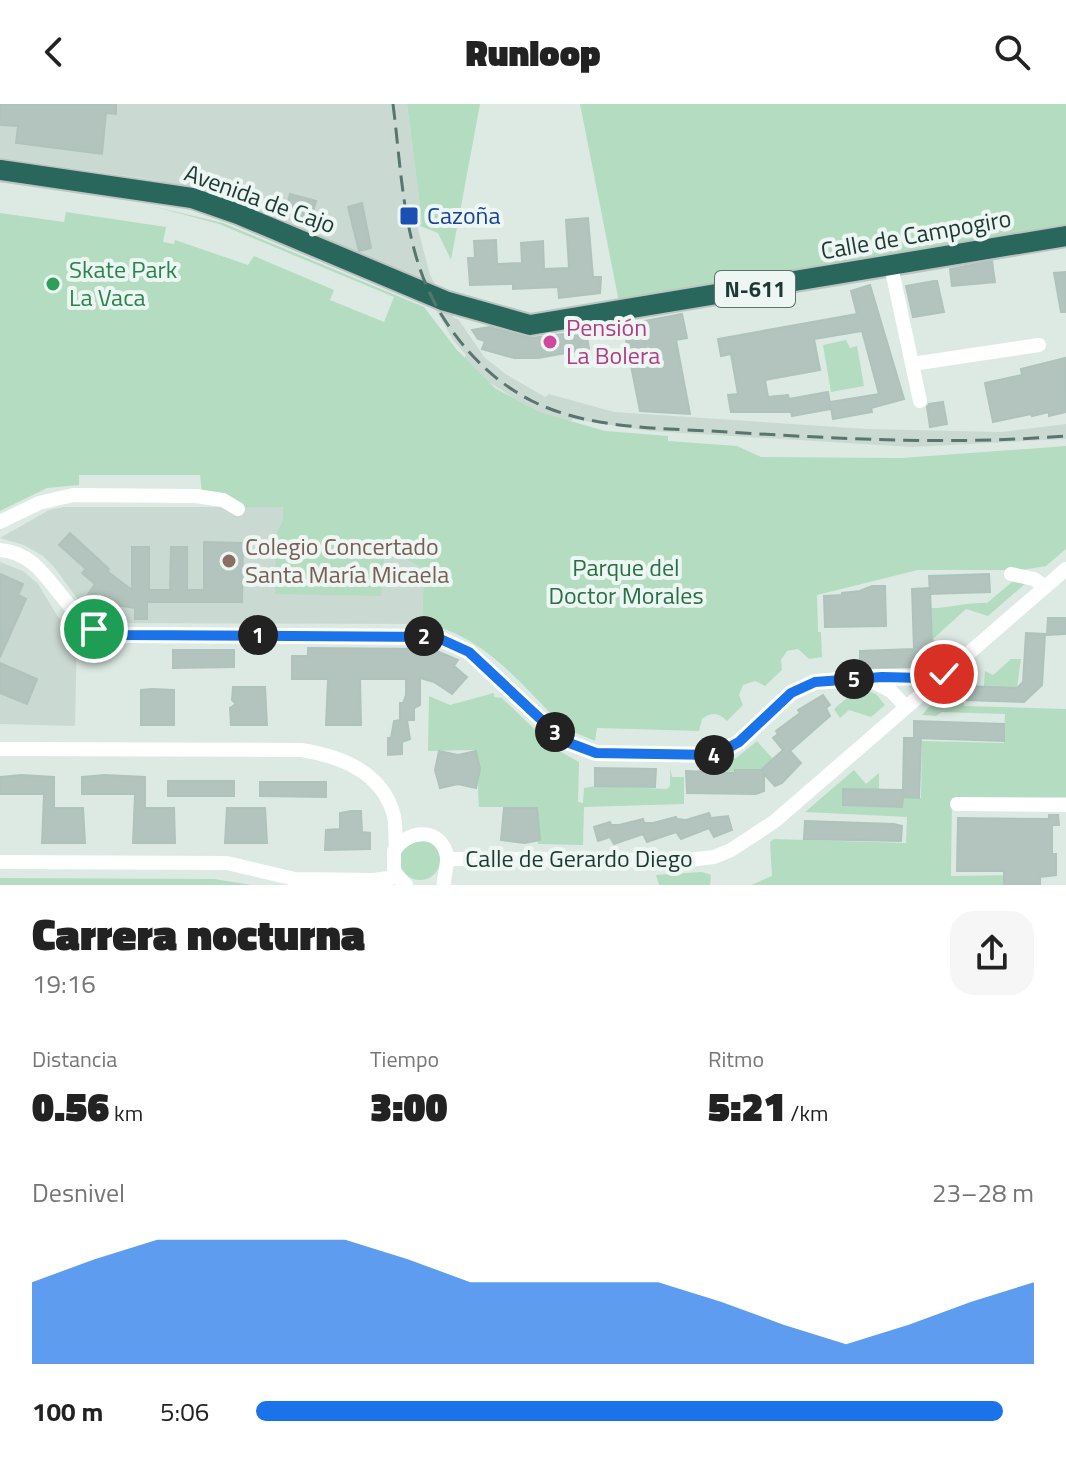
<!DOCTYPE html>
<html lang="es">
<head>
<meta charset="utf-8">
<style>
	body { margin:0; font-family:"Titillium Web",sans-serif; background:#f6f6f6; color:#222; height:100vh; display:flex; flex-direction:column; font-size:30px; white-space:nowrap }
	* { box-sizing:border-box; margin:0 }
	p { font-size:26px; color:#767676 }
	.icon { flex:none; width:44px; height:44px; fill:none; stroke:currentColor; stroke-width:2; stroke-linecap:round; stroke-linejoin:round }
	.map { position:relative; height:781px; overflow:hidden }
	.drawer { display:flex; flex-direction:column; background:#fff; flex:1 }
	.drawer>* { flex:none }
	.pin { position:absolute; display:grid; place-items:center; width:68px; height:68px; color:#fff; margin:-34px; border:4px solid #fff; border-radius:50%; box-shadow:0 2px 8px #0007 }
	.km { position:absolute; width:40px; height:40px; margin:-20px; border-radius:50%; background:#222; color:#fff; font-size:22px; line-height:40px; text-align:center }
	.round { display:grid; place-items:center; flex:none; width:84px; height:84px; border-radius:24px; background:#f6f6f6 }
	.head { display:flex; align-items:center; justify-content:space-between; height:136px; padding:0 32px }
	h1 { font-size:44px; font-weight:800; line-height:60px }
	.metrics { display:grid; grid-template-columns:repeat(3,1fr); gap:12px; height:136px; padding:8px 32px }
	.metrics div { display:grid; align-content:center }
	.metrics b { font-size:40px; font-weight:800 }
	.metrics small { font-size:22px; font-weight:400 }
	.metrics p { font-size:22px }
	.chart { height:224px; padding:16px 32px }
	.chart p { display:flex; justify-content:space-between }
	.chart svg { width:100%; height:144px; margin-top:8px; fill:#1a73e8; opacity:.7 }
	ul { padding:0 32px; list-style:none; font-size:26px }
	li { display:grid; grid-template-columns:128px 96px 1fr; align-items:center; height:60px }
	li i { height:20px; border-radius:10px; background:#1a73e8 }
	header { display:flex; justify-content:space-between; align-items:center; height:104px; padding:0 32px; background:#fff; font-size:36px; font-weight:800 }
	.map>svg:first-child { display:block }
	.built { fill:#cbd9d3 }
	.green { fill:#b4dcc0 }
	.building { fill:#b2c4bd; stroke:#afc3bc; stroke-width:2 }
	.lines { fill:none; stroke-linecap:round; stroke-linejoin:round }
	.highway-casing { stroke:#bcc4c2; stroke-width:24 }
	.minor { stroke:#fff; stroke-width:14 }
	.highway { stroke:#29665c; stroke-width:20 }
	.rail { stroke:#58756f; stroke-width:3; stroke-dasharray:16 8; stroke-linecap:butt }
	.route-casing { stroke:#fff; stroke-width:16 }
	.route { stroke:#1a73e8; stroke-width:10 }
	.transit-dot { fill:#1a4fb4; stroke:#edf6f2; stroke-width:3 }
	.leisure-dot { fill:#2e9e5b; stroke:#edf6f2; stroke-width:3 }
	.hotel-dot { fill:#d1479c; stroke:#edf6f2; stroke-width:3 }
	.education-dot { fill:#8d6e63; stroke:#edf6f2; stroke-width:3 }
	.labels { text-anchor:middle; stroke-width:8; stroke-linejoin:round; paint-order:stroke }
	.shield { fill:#edf6f2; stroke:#5c726c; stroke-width:2 }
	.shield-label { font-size:22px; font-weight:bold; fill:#1e3933 }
	.street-label { font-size:24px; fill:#1e3933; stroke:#edf6f2 }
	.transit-label { font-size:24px; fill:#164399; stroke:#edf6f2; text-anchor:start }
	.leisure-label { font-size:24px; fill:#27864d; stroke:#edf6f2; text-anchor:start }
	.hotel-label { font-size:24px; fill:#b23c85; stroke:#edf6f2; text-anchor:start }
	.education-label { font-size:24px; fill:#785e54; stroke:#edf6f2; text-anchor:start }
	.park-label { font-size:24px; fill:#277147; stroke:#edf6f2 }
</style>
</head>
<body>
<header><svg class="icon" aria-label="back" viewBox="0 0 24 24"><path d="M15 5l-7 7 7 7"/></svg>Runloop<svg class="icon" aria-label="search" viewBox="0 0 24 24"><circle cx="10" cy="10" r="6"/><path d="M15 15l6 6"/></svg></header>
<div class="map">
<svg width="1066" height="781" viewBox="0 0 1066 781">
	<rect width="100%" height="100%" fill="#ddeae4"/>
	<g class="built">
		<polygon points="0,0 407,0 422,118 417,121 430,171 454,214 458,215 485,254 507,271 545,293 549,290 614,308 867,325 1002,328 1066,320 1066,335 912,343 650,327 572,315 571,319 532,306 483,274 464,255 466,251 453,236 419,176 280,114 216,92 155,76 0,54"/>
		<polygon points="63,403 298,403 424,465 422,520 108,519 87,508 54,463 43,452 24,441 0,434 49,406"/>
		<polygon points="0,458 23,467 38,480 58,513 77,531 75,622 0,620"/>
	</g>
	<g class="green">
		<polygon points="407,0 480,0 451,156 438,129 420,122 422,118"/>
		<polygon points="580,0 1066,0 1066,120 619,198"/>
		<path d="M 148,101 L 223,119 L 424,203 L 457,246 L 495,284 L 539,308 L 605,327 L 668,332 L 668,337 L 737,342 L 761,353 L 901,354 L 1066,342 L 1066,445 L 1046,462 L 1022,466 L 918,466 L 817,491 L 818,528 L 821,528 L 822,553 L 809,555 L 798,545 L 787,547 L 781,556 L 782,566 L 765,582 L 755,577 L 743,581 L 739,591 L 743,601 L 727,617 C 719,608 711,608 702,615 L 699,627 L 597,624 L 595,637 L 566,625 C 524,584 483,528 422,520 L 424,465 L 385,445 L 381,492 L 275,490 L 276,430 L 283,417 L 283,403 L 243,403 L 202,389 L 200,371 L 79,371 L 79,381 L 47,384 L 0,407 L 0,109 L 64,118 L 66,108 L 166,123 L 163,138 L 174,140 L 175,136 L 248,161 L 254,152 L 334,186 L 330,196 L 384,218 L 394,193 L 219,120 Z"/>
		<polygon points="846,236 850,244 857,242 864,282 831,288 823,241"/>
		<path d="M 1012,474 L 1026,479 L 988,512 L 966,505 L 933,535 L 943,549 L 929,562 L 920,563 L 920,545 L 932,544 L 930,504 C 951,504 966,498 987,499 L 1012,478 Z"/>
		<polygon points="1011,555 1021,555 1017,584 984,582 985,567 993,571"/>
		<polygon points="949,585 963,591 964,602 1066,605 1066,693 952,694 951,772 1022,771 1019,781 751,781 772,772 770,738 774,735 906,739 907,713 805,708 854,666 866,680 879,669 879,686 843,685 843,701 902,703 903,693 921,694 922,637 1004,639 1005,610 942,608 936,612 922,611 937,594 944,602 954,594"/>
		<polygon points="866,586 876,590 885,601 871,613 849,606 840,614 834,605 855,587"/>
		<path d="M 494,589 L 494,593 L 502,594 L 554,644 L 579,658 L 578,698 L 583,699 L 584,684 L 595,682 L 667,685 L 670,682 L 670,664 L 672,673 L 684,673 L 684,700 L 584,703 L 583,741 L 538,740 L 535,703 L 479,703 C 477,683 480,666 475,646 L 428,647 L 429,592 L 450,601 Z"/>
		<polygon points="757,637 773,655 763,668 697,667 702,662 736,654"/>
		<circle cx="420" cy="756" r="20"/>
		<polygon points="702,768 711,771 710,781 659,781 656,771"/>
		<polygon points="0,774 214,775 252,781 0,781"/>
	</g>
	<g class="building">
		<polygon points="0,0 116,0 116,10 106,9 102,50 16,39 18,22 0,21"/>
		<polygon points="290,90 316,97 311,116 285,109"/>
		<polygon points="362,99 371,144 359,147 348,103"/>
		<polygon points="588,114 593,173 601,173 600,189 559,194 558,183 513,185 513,180 470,181 468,154 475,154 474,137 496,136 497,160 522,159 521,139 543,137 544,165 569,164 566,116"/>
		<polygon points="992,157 995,178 952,182 950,165"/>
		<polygon points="1066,168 1066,208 1061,208 1054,169"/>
		<polygon points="934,177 937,177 944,208 913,213 906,182"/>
		<polygon points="870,181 904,295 871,304 872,308 833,315 830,298 879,290 862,227 814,235 820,266 765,276 768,293 788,291 789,295 828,288 831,305 792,312 791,308 731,308 728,291 738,290 731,250 721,252 718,235 857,210 851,187"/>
		<polygon points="682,210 687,234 676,236 690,310 640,307 623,221"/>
		<polygon points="489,223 531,234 586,227 589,245 538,254 514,254 482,245 485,237 478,235 472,226"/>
		<polygon points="1065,254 1066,308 1049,312 1049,308 1032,312 1031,310 993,318 985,279 1022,271 1021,265"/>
		<polygon points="943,298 947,320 930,323 927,303 929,300"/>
		<polygon points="70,429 109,465 107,467 132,486 132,443 149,443 149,486 170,486 171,443 187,443 187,486 204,486 204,438 243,439 242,498 147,498 147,515 135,515 135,504 103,499 93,502 87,492 95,480 82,469 86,465 59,441"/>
		<polygon points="0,470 23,480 18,491 26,495 0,553"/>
		<polygon points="989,470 990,488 930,490 929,472"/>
		<polygon points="872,482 885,482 886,522 825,523 824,492 842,491 842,489 860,487"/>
		<polygon points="930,484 932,544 920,545 920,563 860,564 860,547 914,545 912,485"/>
		<polygon points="1048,514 1066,514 1066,530 1047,531"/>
		<polygon points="1026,529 1045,530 1042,581 1024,598 964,596 965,582 1017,584 1023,578"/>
		<polygon points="308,544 432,545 458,556 454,562 467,573 452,590 434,578 420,574 420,601 414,604 414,616 407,616 410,635 402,638 402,650 388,651 388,634 391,634 394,617 400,616 400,599 403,599 406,591 406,575 360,575 361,621 326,621 328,575 292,575 292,552 308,552"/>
		<polygon points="173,546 234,546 234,563 173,564"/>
		<polygon points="0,559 37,575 27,600 0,589"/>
		<polygon points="233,583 265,583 267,621 231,621 230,604 236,600 232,596"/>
		<polygon points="152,585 174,586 174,621 141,621 141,586"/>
		<polygon points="823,591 830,601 826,604 830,612 790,647 801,659 782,679 775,682 764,670 764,687 756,690 687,689 686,667 735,669 735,666 761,666 783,646 773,634 778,630 776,627 800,609 798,606"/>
		<polygon points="914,617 1004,620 1004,637 915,634 921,634 919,694 903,693 902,703 843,701 843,685 903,686 904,634 914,634"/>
		<polygon points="439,647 458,651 476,647 480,665 476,684 458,680 440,684 435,666"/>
		<polygon points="595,664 656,665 655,683 595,682"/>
		<polygon points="21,671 54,673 54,704 83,704 85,739 42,739 44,690 0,690 0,673"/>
		<polygon points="105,671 145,673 145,704 174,704 175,739 133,739 135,690 82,690 82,673"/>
		<rect x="168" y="677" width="66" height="15"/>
		<polygon points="260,678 326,678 326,693 260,692"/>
		<polygon points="227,704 265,704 267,739 225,739"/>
		<polygon points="504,704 537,704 540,736 525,739 501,736"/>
		<polygon points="351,707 361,707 362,728 370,729 370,745 325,746 326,726 340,725 340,709"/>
		<polygon points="709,709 711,714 728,712 732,726 714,733 709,724 681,735 676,728 647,738 643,730 614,740 610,733 598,737 594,723 610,718 611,721 619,721 643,715 644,719 653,719 676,713 677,715 686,716"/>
		<polygon points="1049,711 1058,711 1059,721 1052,721 1052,750 1056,750 1056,771 1040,773 1040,781 1004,781 1004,767 957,767 958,714 1049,715"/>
		<polygon points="805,717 894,720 902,722 901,737 804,735"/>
	</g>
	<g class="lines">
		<defs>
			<polyline id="highway" points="0,66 192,94 238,110 445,197 530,221 1066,132"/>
		</defs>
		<use href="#highway" class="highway-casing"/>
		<g class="minor">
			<polyline points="891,162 920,297"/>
			<polyline points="912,260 1039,241"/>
			<polyline points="0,418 39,399 73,391 196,392 223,396 238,405"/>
			<path d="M 0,446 C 49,449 57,509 106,530 L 436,533 L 469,548 L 564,637 L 596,649 L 715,651 L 739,638 L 791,589 L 815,578 L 839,575 L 923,574 L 930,582"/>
			<polyline points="1011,470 1034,475 1045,483"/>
			<polyline points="868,575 891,587 906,603"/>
			<path d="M 0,645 L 301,646 C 340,652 383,668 394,712 C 396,721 395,733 396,743"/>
			<polyline points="957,700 1066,701"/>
			<polyline points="448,755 688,756 714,753 731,746 775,717 1066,465"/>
			<polyline points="0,758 227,759 295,775 373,776 397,773"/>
			<path d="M 406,781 L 394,768 L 394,747 C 406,727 437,722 446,748 C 450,760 443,770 444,781"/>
		</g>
		<use href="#highway" class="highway"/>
		<path class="rail" d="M 393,0 C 402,71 403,148 441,210 C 463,246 494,278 532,297 C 590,326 664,324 728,328 C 841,335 952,341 1066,332"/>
	</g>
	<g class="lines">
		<defs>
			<polyline id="route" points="94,525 122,531 436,533 469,548 564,637 596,649 715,651 739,638 791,589 815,578 882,573 923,574 930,582 944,570"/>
		</defs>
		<use href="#route" class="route-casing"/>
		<use href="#route" class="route"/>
	</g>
	<rect class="transit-dot" x="399" y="102" width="20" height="20" rx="4"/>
	<circle class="leisure-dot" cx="53" cy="180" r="8"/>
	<circle class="hotel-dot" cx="550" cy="238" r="8"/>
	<circle class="education-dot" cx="229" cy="457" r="8"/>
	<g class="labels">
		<rect class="shield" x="715" y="167" width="80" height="36" rx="6"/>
		<g class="shield-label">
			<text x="755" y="193">N-611</text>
		</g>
		<g class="street-label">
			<text transform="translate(260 95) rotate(20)" y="8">Avenida de Cajo</text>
			<text transform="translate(916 131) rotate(-10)" y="8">Calle de Campogiro</text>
			<text x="579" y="763">Calle de Gerardo Diego</text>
		</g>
		<g class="transit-label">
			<text x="427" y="120">Cazoña</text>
		</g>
		<g class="leisure-label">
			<text x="69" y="174">Skate Park<tspan x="69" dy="28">La Vaca</tspan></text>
		</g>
		<g class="hotel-label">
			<text x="566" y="232">Pensión<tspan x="566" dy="28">La Bolera</tspan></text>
		</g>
		<g class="education-label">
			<text x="245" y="451">Colegio Concertado<tspan x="245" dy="28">Santa María Micaela</tspan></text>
		</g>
		<g class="park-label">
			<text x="626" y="472">Parque del<tspan x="626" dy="28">Doctor Morales</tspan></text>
		</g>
	</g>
</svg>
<div class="pin" style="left:94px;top:525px;background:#1e9e55"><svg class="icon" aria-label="arrive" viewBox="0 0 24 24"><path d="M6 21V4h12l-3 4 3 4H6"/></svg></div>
<div class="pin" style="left:944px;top:570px;background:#d93025"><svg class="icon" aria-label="check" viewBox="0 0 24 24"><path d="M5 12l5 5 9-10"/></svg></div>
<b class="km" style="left:258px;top:531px">1</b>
<b class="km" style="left:424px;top:532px">2</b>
<b class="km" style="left:555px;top:628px">3</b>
<b class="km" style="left:714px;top:651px">4</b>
<b class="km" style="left:854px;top:575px">5</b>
</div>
<section class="drawer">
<div class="head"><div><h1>Carrera nocturna</h1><p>19:16</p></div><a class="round"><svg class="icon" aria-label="share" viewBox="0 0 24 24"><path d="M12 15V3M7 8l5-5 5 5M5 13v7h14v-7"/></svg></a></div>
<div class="metrics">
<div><p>Distancia</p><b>0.56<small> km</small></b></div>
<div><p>Tiempo</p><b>3:00</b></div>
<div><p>Ritmo</p><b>5:21<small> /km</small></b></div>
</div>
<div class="chart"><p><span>Desnivel</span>23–28 m</p>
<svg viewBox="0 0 160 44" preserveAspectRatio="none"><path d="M0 44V19L10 12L20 6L30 6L40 6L50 6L60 12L70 19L80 19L90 19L100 19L110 25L120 32L130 38L140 32L150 25L160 19V44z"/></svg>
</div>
<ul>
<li><b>100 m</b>5:06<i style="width:96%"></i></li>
</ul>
</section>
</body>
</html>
